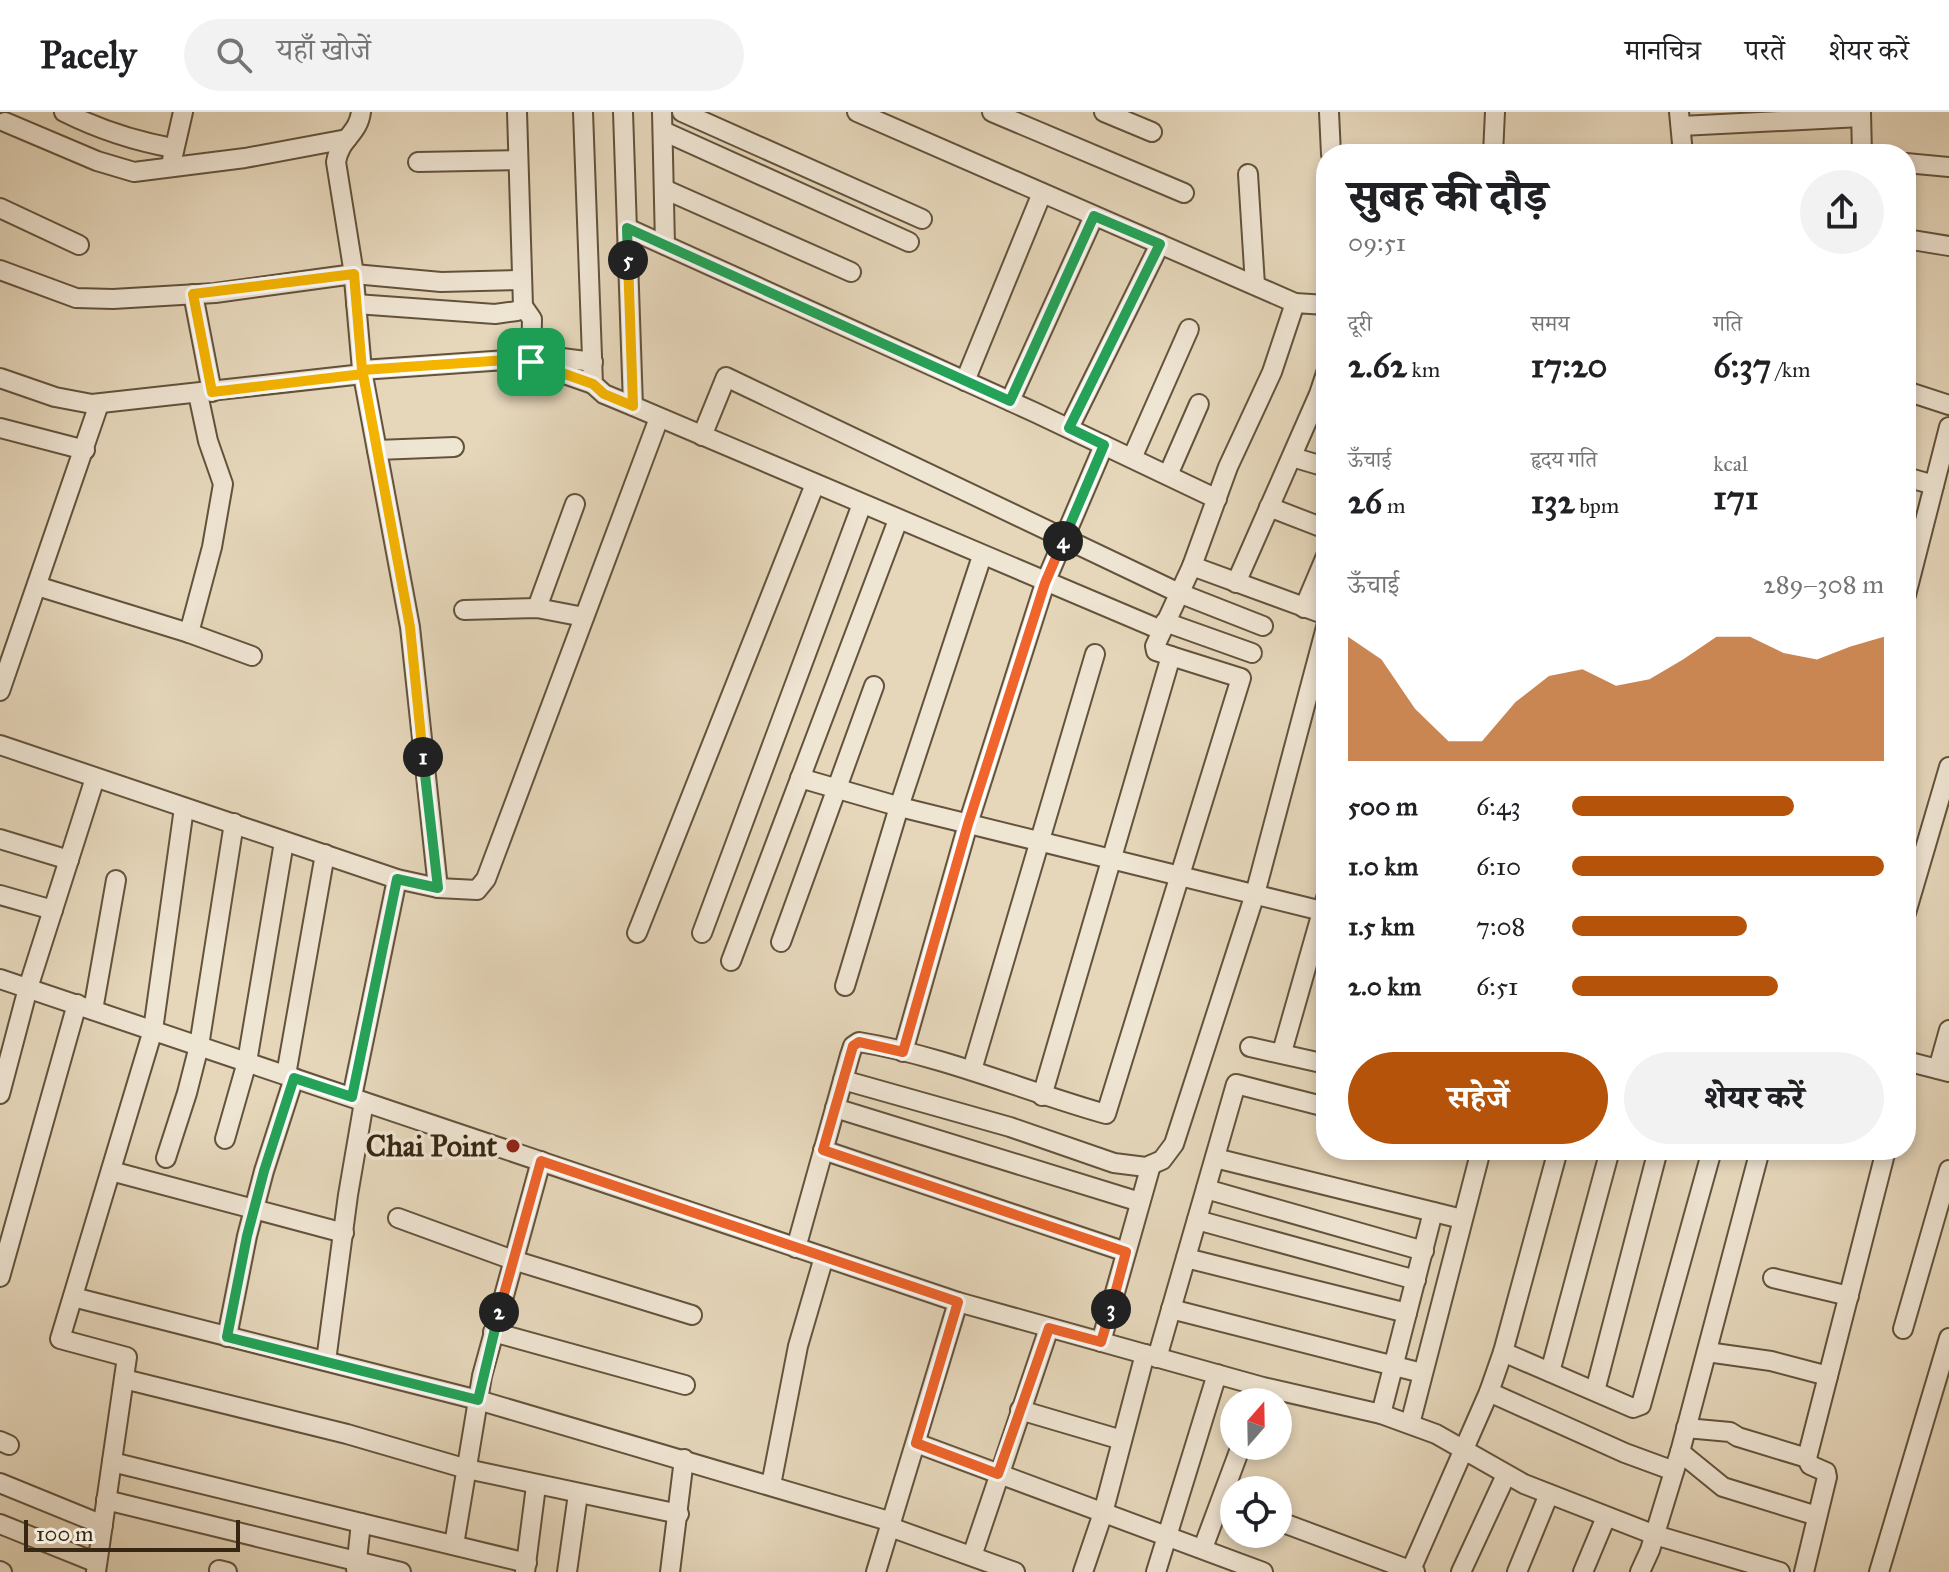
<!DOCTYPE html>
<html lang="hi">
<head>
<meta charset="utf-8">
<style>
	body { margin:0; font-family:"IM FELL Great Primer","Noto Serif Devanagari",serif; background:#f2f2f2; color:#202124; height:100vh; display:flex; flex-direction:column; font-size:30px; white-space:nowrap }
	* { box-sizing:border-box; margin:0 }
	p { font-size:26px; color:#757577 }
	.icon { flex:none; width:44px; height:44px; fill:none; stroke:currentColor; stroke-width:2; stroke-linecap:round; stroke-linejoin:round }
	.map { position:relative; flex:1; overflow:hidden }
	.details { position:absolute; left:1316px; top:32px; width:600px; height:1016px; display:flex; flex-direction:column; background:#fff; border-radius:32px; box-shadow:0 4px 12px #0003 }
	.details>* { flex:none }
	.needle { width:52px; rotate:20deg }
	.controls { position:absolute; left:1220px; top:1276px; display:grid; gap:16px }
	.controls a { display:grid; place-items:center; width:72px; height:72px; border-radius:50%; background:#fff; box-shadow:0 4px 12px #0003; font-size:40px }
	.scale { position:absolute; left:24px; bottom:20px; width:216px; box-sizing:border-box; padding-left:8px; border:4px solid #372712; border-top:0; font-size:22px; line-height:28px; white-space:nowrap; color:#372712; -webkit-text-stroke:6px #efe5d3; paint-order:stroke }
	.pin { position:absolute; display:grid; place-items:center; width:68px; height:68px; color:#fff; margin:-34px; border-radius:16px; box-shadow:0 4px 12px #0006 }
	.km { position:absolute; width:40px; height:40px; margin:-20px; border-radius:50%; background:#222; color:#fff; font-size:22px; line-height:40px; text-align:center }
	.round { display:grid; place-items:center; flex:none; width:84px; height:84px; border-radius:42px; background:#f2f2f2 }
	.head { display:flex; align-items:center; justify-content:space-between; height:136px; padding:0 32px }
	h1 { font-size:44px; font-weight:800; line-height:60px }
	.stats { display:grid; grid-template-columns:repeat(3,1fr); gap:12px; height:136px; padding:8px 32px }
	.stats div { display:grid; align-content:center }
	.stats b { font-size:34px; font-weight:800 }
	.stats small { font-size:22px; font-weight:400 }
	.stats p { font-size:22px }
	.chart { height:224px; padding:16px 32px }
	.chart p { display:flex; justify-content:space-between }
	.chart svg { width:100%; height:144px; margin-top:8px; fill:#b45309; opacity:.7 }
	.button { display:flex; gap:16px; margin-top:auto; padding:16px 32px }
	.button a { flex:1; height:92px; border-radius:48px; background:#b45309; color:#fff; font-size:32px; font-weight:800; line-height:92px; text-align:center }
	.button a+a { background:#f2f2f2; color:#202124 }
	ul { padding:0 32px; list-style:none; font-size:26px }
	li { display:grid; grid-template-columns:128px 96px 1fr; align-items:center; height:60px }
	li i { height:20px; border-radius:10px; background:#b45309 }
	header { display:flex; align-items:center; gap:48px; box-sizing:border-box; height:112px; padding:0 40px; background:#fff; border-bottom:2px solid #e0e0e0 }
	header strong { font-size:38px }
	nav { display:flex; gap:44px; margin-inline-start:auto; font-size:28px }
	.search { width:560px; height:72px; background:#f2f2f2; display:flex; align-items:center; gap:20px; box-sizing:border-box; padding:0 28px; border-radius:44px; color:#757577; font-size:30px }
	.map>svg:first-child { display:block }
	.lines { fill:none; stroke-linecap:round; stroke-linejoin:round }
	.minor-casing { stroke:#63533c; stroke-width:22 }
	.minor { stroke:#efe5d3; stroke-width:18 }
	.split-1-casing { stroke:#fff; stroke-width:16 }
	.split-2-casing { stroke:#fff; stroke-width:16 }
	.split-3-casing { stroke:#fff; stroke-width:16 }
	.split-4-casing { stroke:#fff; stroke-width:16 }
	.split-5-casing { stroke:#fff; stroke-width:16 }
	.split-6-casing { stroke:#fff; stroke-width:16 }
	.split-1 { stroke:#f5b400; stroke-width:10 }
	.split-2 { stroke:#22a559; stroke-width:10 }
	.split-3 { stroke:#f0652b; stroke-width:10 }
	.split-4 { stroke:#f0652b; stroke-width:10 }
	.split-5 { stroke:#22a559; stroke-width:10 }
	.split-6 { stroke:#f5b400; stroke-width:10 }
	.poi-dot { fill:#8f2418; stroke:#efe5d3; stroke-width:3 }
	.labels { text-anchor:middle; stroke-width:7; stroke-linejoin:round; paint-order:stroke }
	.poi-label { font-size:30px; font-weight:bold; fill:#372712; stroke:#efe5d3; text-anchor:end }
</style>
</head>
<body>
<header>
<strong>Pacely</strong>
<div class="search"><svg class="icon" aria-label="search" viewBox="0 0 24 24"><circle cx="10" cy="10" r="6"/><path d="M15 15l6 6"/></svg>यहाँ खोजें</div>
<nav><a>मानचित्र</a><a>परतें</a><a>शेयर करें</a></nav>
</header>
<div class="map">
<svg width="1949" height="1460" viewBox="0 0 1949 1460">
	<rect width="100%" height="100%" fill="#e6d7bb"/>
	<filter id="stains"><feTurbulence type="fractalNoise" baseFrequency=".0025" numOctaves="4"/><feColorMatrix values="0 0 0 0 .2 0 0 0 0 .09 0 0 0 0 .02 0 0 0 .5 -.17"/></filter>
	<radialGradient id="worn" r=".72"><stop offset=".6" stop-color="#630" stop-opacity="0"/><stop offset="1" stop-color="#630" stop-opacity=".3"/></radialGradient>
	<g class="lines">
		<defs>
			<g id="minor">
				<path d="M 64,0 C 100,18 134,29 173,36"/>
				<path d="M 361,0 C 358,23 340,26 336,50 L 353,156 L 362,258 L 410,515 L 438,776"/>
				<polyline points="583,0 593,272 604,282 633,294 1161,518"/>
				<polyline points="623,0 633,294"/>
				<polyline points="662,0 665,133"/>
				<polyline points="682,0 922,107"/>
				<polyline points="857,0 1295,191"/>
				<polyline points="992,0 1184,81"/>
				<polyline points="1104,0 1152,20"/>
				<polyline points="1329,0 1331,42"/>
				<polyline points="1679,0 1683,42"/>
				<polyline points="1861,0 1862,42"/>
				<polyline points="5,10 97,49 134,60 245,46 347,27"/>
				<polyline points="1681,14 1861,5"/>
				<polyline points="663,19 909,130"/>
				<polyline points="1493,42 1495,0"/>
				<polyline points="172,48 183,0"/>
				<polyline points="418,50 518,48"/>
				<polyline points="1906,51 1949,55"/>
				<polyline points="1248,62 1255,173"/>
				<polyline points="664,77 851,160"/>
				<polyline points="0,96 79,133"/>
				<polyline points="627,116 1034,300 1217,387"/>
				<polyline points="1906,127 1949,134"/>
				<polyline points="0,158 76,186 113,187 215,181 354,162 441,170 522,168"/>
				<polyline points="193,182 212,280"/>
				<polyline points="356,192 495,202 517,199 523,194 517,0"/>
				<polyline points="523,194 532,207 531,250"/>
				<polyline points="531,242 593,250"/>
				<polyline points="362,258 521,247 593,272"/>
				<polyline points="0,266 55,285 92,292 363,262"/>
				<polyline points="965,269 1042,81"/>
				<polyline points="1906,279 1949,293"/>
				<polyline points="1010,289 1094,104"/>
				<polyline points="0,316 85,338"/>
				<polyline points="1069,316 1160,132"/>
				<polyline points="702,324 726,265 1179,481 1263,514"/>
				<polyline points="377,338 454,335"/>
				<polyline points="1292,345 1326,355"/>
				<polyline points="1132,346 1189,217"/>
				<polyline points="1168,363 1199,292"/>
				<polyline points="1906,365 1934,373"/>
				<polyline points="1269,395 1326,417"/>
				<polyline points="1192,454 1326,503"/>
				<polyline points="1236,471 1319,282 1326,261"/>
				<polyline points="37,474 189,521 252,544"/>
				<polyline points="1906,483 1949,315"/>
				<polyline points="537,496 575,392"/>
				<polyline points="1304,496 1326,444"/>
				<polyline points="464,498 537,496 584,505"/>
				<polyline points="1165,510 1252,541"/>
				<polyline points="189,521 212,435 223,372 208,329 198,282"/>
				<polyline points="0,579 99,292"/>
				<polyline points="0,633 397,767 438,776 477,778 486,767 659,306"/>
				<polyline points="800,666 904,696 1326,800"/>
				<polyline points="0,727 69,748"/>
				<polyline points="0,783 53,798"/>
				<polyline points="1906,801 1949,655"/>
				<polyline points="637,821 815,372"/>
				<polyline points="702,821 862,392"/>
				<polyline points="781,830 874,574"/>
				<polyline points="731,849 898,408"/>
				<polyline points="0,867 958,1190 876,1460"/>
				<polyline points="845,874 899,695 982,444"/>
				<polyline points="93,898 116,768"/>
				<polyline points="1250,935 1326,952"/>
				<polyline points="903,940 968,712 1045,471 1104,333"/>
				<polyline points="1282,940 1326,786"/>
				<polyline points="1906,949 1949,960"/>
				<polyline points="1938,957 1949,918"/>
				<polyline points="972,958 1095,542"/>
				<polyline points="286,963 325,742"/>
				<polyline points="843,968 1010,1015 1114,1051 1146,1055 1162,1048 1174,1032 1255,782 1326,515"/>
				<polyline points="0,982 28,876 95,666"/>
				<polyline points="1042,984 1171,544 1156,539 1155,534 1192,454 1228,355 1272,260 1295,191 1326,193"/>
				<polyline points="352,985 397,767"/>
				<polyline points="835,996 1140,1090"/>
				<polyline points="225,1027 247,950 284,730"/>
				<polyline points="823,1038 1126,1140"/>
				<polyline points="166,1046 187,981 199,934 234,711"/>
				<polyline points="1215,1046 1462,1107"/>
				<polyline points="111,1059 344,1121"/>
				<polyline points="1206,1077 1424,1139"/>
				<polyline points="398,1106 513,1148 692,1203"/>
				<polyline points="1197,1108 1416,1168"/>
				<path d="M 796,1136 L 850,943 L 853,934 L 859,930 C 944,944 1024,979 1106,1002 L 1241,566 L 1171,544"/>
				<polyline points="1186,1146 1407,1201"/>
				<polyline points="0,1165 77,892"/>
				<polyline points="1773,1166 1849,1184"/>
				<polyline points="73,1185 478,1288 892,1410"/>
				<polyline points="958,1190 1263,1275 1381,1302 1436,1322 1524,1372 1655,1423 1780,1460"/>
				<polyline points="1171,1197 1422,1261"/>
				<polyline points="1903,1217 1949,1058"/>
				<polyline points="493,1220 685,1273"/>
				<polyline points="227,1225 247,1124 264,1059 294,966"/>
				<polyline points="1101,1230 1151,1053"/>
				<polyline points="1503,1240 1633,1296 1641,1293 1712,1038"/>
				<polyline points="1707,1240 1771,1249 1828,1264"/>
				<polyline points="1157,1246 1236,972 1326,995"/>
				<polyline points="326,1249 348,1083 364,990"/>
				<polyline points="1550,1260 1610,1038"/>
				<polyline points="124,1267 347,1322 467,1357 679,1402"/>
				<polyline points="1595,1279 1658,1038"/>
				<polyline points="1489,1280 1625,1341 1674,1359"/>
				<polyline points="1020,1298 1122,1328"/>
				<polyline points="1381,1302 1433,1100"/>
				<polyline points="1410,1312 1481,1038"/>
				<polyline points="1686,1316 1730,1320 1738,1325 1807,1346"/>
				<polyline points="0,1329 9,1333"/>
				<polyline points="916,1331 1263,1460"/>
				<polyline points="1680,1340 1723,1375 1817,1404"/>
				<polyline points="112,1350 361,1411"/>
				<polyline points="0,1371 103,1413"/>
				<polyline points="771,1373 798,1234 824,1145"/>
				<polyline points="106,1388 401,1460"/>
				<polyline points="1278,1409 1415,1460"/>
				<polyline points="0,1412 97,1451"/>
				<polyline points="890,1415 1015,1460"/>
				<polyline points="454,1433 482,1264 541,1049"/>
				<polyline points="1203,1436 1241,1334"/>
				<polyline points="972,1444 1049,1216"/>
				<polyline points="356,1457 361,1411 527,1451"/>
				<polyline points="219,1458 227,1460"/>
				<polyline points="0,1459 2,1460"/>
				<polyline points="96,1460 127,1245 60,1227 153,918 184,696"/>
				<polyline points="525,1460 536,1374"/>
				<polyline points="567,1460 578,1382"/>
				<polyline points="670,1460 684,1347"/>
				<polyline points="1083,1460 1103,1401 1145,1242"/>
				<polyline points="1156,1460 1217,1262"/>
				<polyline points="1410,1460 1489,1280 1503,1240 1558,1038"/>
				<polyline points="1461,1460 1506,1363"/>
				<polyline points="1517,1460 1549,1382"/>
				<polyline points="1583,1460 1606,1405"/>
				<polyline points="1640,1460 1650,1438 1680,1340 1760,1038"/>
				<polyline points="1804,1460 1827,1365 1826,1360 1810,1353 1807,1346 1886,1038"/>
				<polyline points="1879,1460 1949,1226"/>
			</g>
		</defs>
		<use href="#minor" class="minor-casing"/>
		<use href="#minor" class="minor"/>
	</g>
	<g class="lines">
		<defs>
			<polyline id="split-1" points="423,645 410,515 363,262 362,258 354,162 193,182 212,280 363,262 362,258 521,247 531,250"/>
			<polyline id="split-2" points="423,645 438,776 397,767 352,985 294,966 264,1059 247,1124 227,1225 478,1288 499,1200"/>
			<polyline id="split-3" points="499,1200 541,1049 958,1190 916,1331 998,1362 1049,1216 1101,1230 1111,1197"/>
			<polyline id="split-4" points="1063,429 1045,471 968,712 903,940 859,930 853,934 823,1038 1126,1140 1111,1197"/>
			<polyline id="split-5" points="628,148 627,116 1010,289 1094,104 1160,132 1069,316 1104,333 1063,429"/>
			<polyline id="split-6" points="531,250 593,272 604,282 633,294 628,148"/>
		</defs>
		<use href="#split-1" class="split-1-casing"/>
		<use href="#split-2" class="split-2-casing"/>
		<use href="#split-3" class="split-3-casing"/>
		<use href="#split-4" class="split-4-casing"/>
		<use href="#split-5" class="split-5-casing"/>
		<use href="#split-6" class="split-6-casing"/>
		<use href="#split-1" class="split-1"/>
		<use href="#split-2" class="split-2"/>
		<use href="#split-3" class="split-3"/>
		<use href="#split-4" class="split-4"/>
		<use href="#split-5" class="split-5"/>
		<use href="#split-6" class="split-6"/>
	</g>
	<circle class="poi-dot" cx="513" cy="1034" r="8"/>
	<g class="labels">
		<g class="poi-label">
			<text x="497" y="1044">Chai Point</text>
		</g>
	</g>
	<rect width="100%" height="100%" filter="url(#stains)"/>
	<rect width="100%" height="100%" fill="url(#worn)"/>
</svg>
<div class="controls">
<a><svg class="needle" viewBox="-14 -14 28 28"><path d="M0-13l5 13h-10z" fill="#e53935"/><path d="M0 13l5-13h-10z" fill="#757577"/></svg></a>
<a><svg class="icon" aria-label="locate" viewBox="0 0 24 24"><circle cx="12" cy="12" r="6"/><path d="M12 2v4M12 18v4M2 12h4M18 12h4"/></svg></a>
</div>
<div class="scale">100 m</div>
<div class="pin" style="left:531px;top:250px;background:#1e9e55"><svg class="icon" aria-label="arrive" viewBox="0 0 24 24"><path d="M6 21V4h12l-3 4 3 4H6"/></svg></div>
<b class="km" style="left:423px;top:645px">1</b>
<b class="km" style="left:499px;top:1200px">2</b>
<b class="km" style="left:1111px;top:1197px">3</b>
<b class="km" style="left:1063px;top:429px">4</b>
<b class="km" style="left:628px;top:148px">5</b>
<section class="details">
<div class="head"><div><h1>सुबह की दौड़</h1><p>09:51</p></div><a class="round"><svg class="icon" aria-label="share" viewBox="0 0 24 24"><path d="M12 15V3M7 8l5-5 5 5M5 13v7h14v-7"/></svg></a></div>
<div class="stats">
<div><p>दूरी</p><b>2.62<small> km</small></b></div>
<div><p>समय</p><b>17:20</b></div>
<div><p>गति</p><b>6:37<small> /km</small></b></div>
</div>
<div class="stats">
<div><p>ऊँचाई</p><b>26<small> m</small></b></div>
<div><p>हृदय गति</p><b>132<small> bpm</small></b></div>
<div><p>kcal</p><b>171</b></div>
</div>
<div class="chart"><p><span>ऊँचाई</span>289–308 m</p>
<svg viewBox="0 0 160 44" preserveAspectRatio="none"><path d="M0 44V6L10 13L20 28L30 38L40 38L50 26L60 18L70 16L80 21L90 19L100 13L110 6L120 6L130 11L140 13L150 9L160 6V44z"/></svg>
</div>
<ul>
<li><b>500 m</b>6:43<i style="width:71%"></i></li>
<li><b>1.0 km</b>6:10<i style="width:100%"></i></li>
<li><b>1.5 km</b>7:08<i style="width:56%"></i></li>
<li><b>2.0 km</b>6:51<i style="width:66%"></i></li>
</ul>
<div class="button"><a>सहेजें</a><a>शेयर करें</a></div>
</section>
</div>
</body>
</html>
